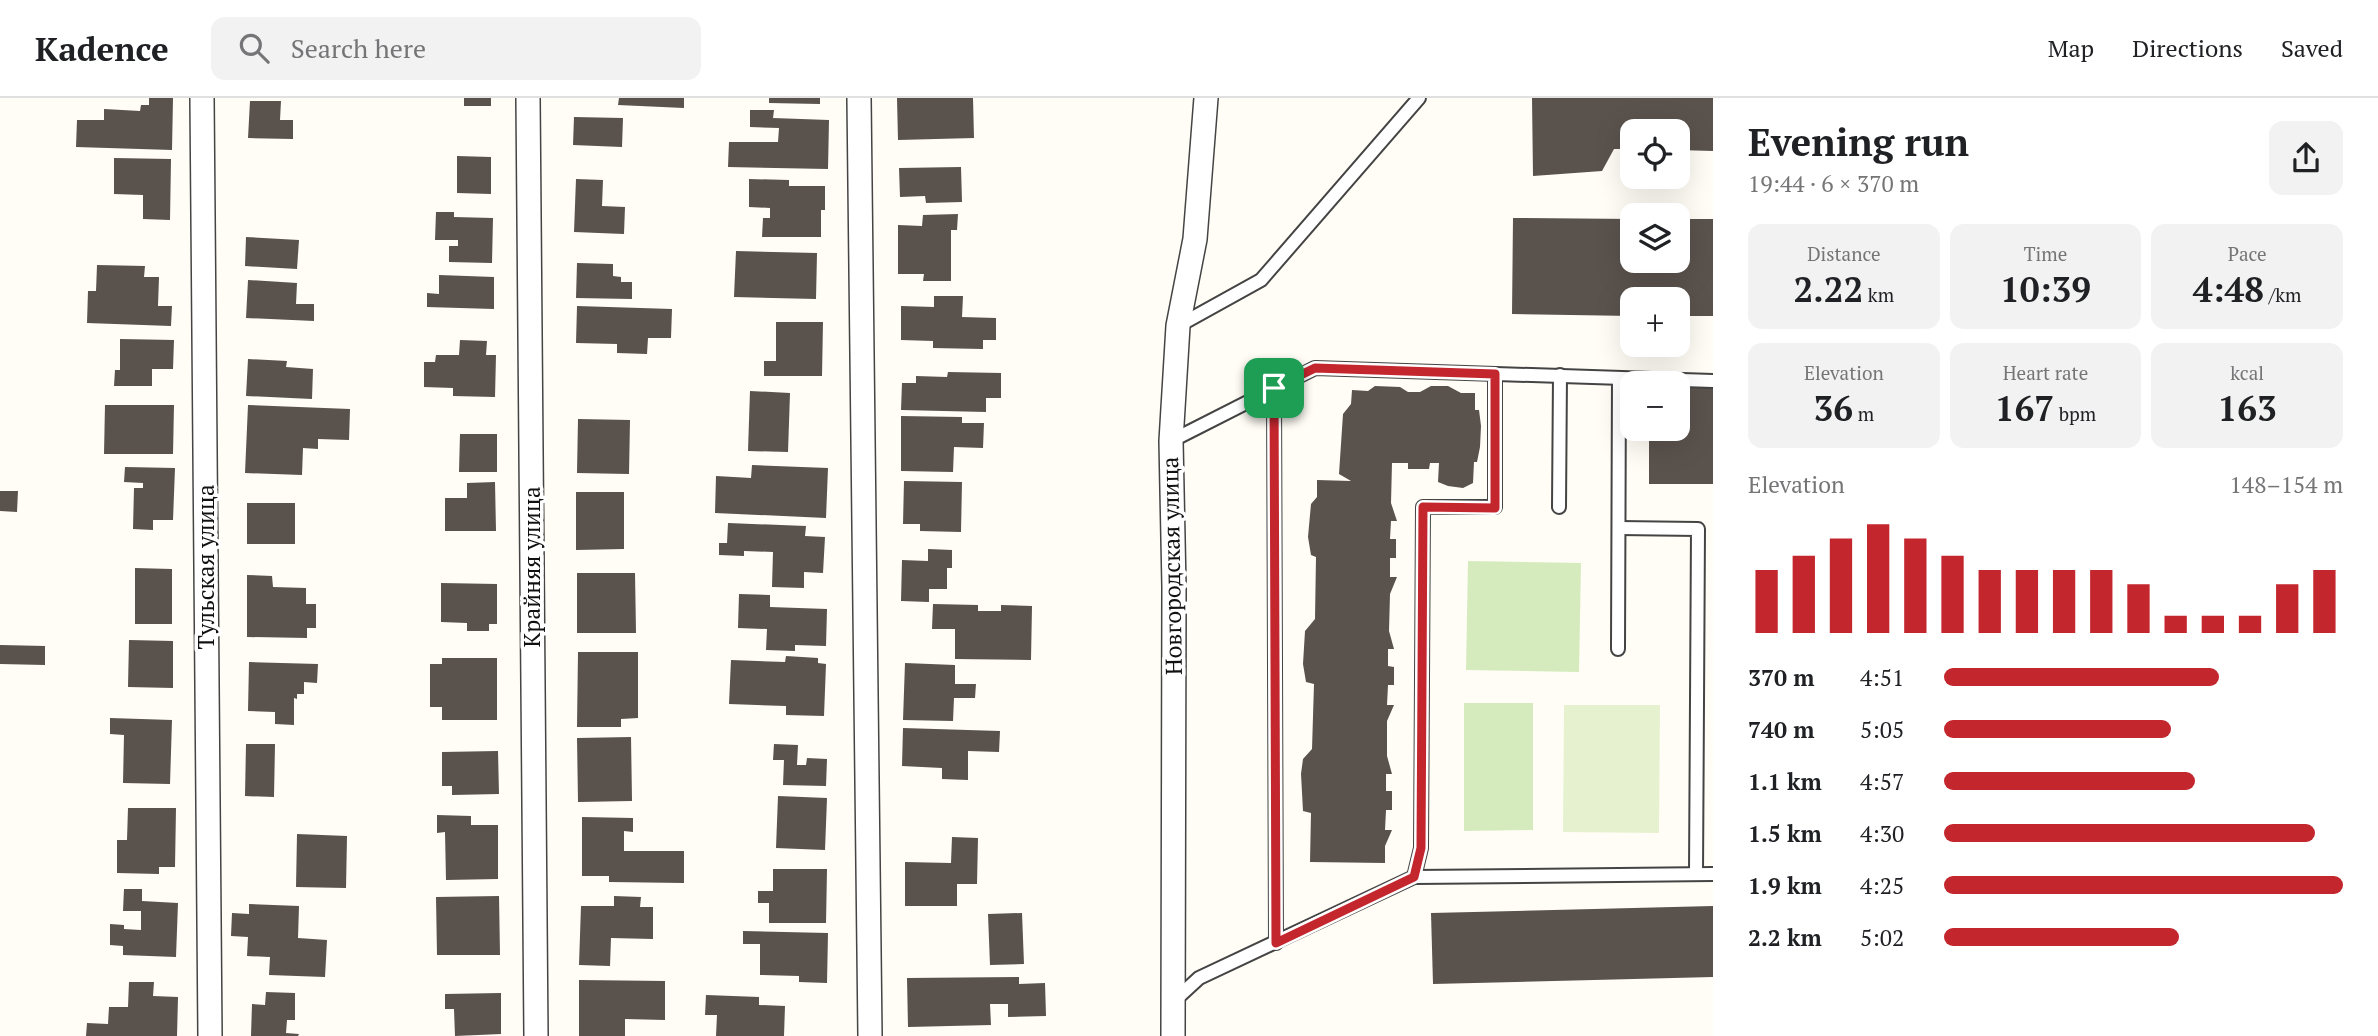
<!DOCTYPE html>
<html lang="en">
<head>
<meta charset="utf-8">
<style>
	body { margin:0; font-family:"PT Serif",serif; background:#f2f2f2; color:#202124; height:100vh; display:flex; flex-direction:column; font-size:26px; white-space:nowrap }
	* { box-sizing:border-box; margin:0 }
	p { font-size:23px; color:#757577 }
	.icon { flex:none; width:38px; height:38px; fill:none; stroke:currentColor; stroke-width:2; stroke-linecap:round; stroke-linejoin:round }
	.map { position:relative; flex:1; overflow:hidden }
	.details { display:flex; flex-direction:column; background:#fff; width:665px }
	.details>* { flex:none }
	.fabs { position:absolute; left:1620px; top:21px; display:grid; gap:14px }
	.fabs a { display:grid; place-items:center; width:70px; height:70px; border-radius:14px; background:#fff; box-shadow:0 7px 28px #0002; font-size:35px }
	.pin { position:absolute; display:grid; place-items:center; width:60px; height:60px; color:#fff; margin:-30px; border-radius:14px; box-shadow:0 4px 10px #0006 }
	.round { display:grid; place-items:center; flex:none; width:74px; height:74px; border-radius:14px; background:#f2f2f2 }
	.summary { display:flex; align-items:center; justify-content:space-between; height:119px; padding:0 35px }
	h1 { font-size:38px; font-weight:700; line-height:52px }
	.stats { display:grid; grid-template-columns:repeat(3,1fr); gap:10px; height:119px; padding:7px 35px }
	.stats div { display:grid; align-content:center; border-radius:14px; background:#f2f2f2; text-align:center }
	.stats b { font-size:35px; font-weight:700 }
	.stats small { font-size:19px; font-weight:400 }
	.stats p { font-size:19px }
	.chart { height:196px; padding:14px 35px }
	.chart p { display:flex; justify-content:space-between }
	.chart svg { width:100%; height:126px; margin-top:7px; stroke:#c4262e; stroke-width:6 }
	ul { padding:0 35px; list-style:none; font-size:23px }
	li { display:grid; grid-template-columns:112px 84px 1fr; align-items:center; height:52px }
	li i { height:18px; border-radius:9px; background:#c4262e }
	header { display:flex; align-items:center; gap:42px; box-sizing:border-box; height:98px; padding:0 35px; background:#fff; border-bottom:2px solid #e0e0e0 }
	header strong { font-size:33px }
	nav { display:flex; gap:38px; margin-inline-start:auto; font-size:24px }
	.search { width:490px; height:63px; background:#f2f2f2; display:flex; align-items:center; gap:18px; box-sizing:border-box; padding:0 24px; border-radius:14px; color:#757577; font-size:26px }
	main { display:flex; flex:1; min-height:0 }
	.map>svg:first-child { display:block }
	.green { fill:#d5ebbd }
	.pitch { fill:#e6f2cf }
	.building { fill:#5a524d }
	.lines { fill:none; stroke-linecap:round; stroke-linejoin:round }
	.service-casing { stroke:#444; stroke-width:16 }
	.minor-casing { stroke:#444; stroke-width:26 }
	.service { stroke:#fff; stroke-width:12 }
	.minor { stroke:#fff; stroke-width:23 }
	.route-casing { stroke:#fff; stroke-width:14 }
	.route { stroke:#c4262e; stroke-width:9 }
	.labels { text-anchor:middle; stroke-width:7; stroke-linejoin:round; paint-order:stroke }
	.street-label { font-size:23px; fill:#111; stroke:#fff }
</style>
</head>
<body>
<header>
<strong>Kadence</strong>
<div class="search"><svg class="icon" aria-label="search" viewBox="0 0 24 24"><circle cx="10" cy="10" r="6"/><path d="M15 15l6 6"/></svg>Search here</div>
<nav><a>Map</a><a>Directions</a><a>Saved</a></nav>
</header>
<main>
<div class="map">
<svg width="1713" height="938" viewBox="0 0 1713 938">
	<rect width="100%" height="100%" fill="#fffdf5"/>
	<g class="green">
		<polygon points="1468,463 1581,465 1579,574 1466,572"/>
		<polygon points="1464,605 1533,605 1533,732 1464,733"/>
	</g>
	<polygon class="pitch" points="1564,607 1660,607 1659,735 1563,734"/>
	<g class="building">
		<polygon points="149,0 173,0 172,52 76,49 77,22 104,22 104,11 140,13 141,7 149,7"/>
		<rect x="464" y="0" width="27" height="8"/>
		<polygon points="619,0 684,0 684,10 618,7"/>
		<polygon points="769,0 820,0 820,6 769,5"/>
		<polygon points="897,0 973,0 974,40 898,42"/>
		<polygon points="1532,0 1713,0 1713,53 1678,52 1678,33 1633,33 1633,51 1614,51 1602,73 1533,78"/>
		<polygon points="250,3 281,3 280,22 293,22 293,41 248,40"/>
		<polygon points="750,12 774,12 773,20 829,22 828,71 728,69 729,44 778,44 779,30 750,29"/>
		<polygon points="574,19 623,20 622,49 573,47"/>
		<polygon points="457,58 491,59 491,96 457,95"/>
		<polygon points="114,60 171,61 170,122 143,121 143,97 114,96"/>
		<polygon points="961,69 962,104 926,105 925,98 900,99 899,70"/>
		<polygon points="576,81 603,82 602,108 625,109 624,136 574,134"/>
		<polygon points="749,81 789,82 789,88 825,88 825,112 821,112 821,139 762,139 763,120 770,120 770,110 749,109"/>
		<polygon points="436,114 454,114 454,119 493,120 492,165 449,164 449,148 458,148 458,142 435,142"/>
		<polygon points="958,116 957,132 951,132 951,183 923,183 924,176 898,176 898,127 922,128 923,117"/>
		<polygon points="1513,120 1633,121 1633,163 1678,163 1678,121 1713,121 1713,218 1678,218 1678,201 1633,201 1633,218 1512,216"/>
		<polygon points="246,139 299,142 297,171 245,168"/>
		<polygon points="736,153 817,155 816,201 734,199"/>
		<polygon points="577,165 613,166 613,178 621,179 621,184 632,184 632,201 576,200"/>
		<polygon points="97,167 145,168 144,179 159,179 158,208 172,208 171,228 87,225 88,193 96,193"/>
		<polygon points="439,177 494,179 494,211 427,209 427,195 439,196"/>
		<polygon points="248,182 297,185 296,206 314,206 314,223 246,220"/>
		<polygon points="934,198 963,198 962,219 996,220 996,242 983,242 983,251 933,250 933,243 901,242 901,208 934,209"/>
		<polygon points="577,208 672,211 671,240 648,240 647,256 617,255 617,246 576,245"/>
		<polygon points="776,224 823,224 822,278 764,278 764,263 776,263"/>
		<polygon points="120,241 174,242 173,271 152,271 152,288 114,288 115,272 120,272"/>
		<polygon points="460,242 487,243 486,257 496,257 495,299 453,298 453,290 424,289 424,264 435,264 436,257 459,257"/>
		<polygon points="248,261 287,263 286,269 313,271 312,301 246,298"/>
		<polygon points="948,274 1001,275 1001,300 986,300 986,314 901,312 902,285 916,285 916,278 947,279"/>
		<polygon points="1375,288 1400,289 1408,294 1420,294 1431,288 1448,288 1461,295 1475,295 1475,312 1479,312 1481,328 1480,349 1477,364 1474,364 1473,385 1463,390 1448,388 1438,384 1439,365 1430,365 1429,371 1408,371 1408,365 1392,365 1391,405 1397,423 1391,423 1390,441 1396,441 1396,460 1390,460 1390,479 1397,479 1390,496 1389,533 1394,551 1388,551 1388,568 1394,569 1394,587 1388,587 1387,607 1394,607 1387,623 1387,658 1392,676 1386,676 1386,693 1392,693 1392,712 1386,712 1385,732 1392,732 1385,748 1385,765 1310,764 1311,715 1303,713 1301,676 1303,661 1312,651 1314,586 1306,584 1303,566 1305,533 1315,521 1316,459 1311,457 1308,439 1311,406 1317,399 1317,382 1351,383 1339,376 1343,316 1351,306 1352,292 1368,293"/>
		<polygon points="1678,288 1713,288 1713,386 1649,386 1649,331 1678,331"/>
		<polygon points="750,293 790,295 788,354 748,353"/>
		<polygon points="105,307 174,307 173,356 104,356"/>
		<polygon points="248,307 350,311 349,342 318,341 318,351 303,350 302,377 245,375"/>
		<polygon points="901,318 962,319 962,325 984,325 983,350 954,349 953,374 901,373"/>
		<polygon points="578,321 630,322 629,376 577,375"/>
		<polygon points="460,336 497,336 497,374 459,374"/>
		<polygon points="752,367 828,370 826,420 715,415 716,378 751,380"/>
		<polygon points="125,369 175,370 173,422 153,422 153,432 133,431 134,390 143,390 143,385 124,384"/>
		<polygon points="904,383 962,384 961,434 920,433 920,426 903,426"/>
		<polygon points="495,384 496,433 445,433 445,400 467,400 467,385"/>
		<polygon points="0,393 18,393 17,414 0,413"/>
		<polygon points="576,394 624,394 624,451 576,452"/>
		<rect x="247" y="405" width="48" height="41"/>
		<polygon points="728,425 806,428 805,438 825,439 823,475 804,474 804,490 772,489 773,454 744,453 744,458 719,457 719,445 727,445"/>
		<polygon points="928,451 952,452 952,470 947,470 947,491 929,491 929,504 901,503 902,462 928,463"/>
		<polygon points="135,470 172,471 172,526 135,526"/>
		<polygon points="577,475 635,475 636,535 577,535"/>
		<polygon points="247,477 272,478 273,489 306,490 306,506 316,506 316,530 307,530 307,540 247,539"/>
		<polygon points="441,485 497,486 497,526 489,526 489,533 467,533 467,525 441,524"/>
		<polygon points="739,496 770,497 770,509 827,511 826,548 795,547 795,553 766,552 767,531 738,530"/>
		<polygon points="933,506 978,507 978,513 1001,513 1001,507 1032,508 1031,562 955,561 955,531 932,531"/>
		<polygon points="129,542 173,543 173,590 128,589"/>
		<polygon points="0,547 45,548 45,567 0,566"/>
		<polygon points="578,554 638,554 638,620 621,621 621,629 577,629"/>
		<polygon points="786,558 818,560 818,565 826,566 824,618 786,617 786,608 729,606 731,562 785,564"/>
		<polygon points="442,560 497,560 497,622 442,622 442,609 430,609 430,566 442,566"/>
		<polygon points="249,564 318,566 317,585 304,584 304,596 297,596 297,601 294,600 294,627 275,626 275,614 248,613"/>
		<polygon points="905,565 955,567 955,586 976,586 975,600 954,600 953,623 903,622"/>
		<polygon points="110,620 172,622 170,686 123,685 124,637 110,636"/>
		<polygon points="903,630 1000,633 999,654 968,653 968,682 942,681 942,670 902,668"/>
		<polygon points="631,639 632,703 578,704 577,640"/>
		<polygon points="246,646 275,646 274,699 245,698"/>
		<polygon points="774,646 798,647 797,667 806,667 807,660 827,661 826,688 783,687 784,662 773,662"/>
		<polygon points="498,653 499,696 452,697 452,688 442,688 442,654"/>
		<polygon points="778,698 827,700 825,752 776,750"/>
		<polygon points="128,710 176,710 175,769 159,769 159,776 117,775 117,742 127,742"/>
		<polygon points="437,717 471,718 471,727 498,727 498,781 446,782 445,734 437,735"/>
		<polygon points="582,719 633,720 633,734 624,733 624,753 684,753 684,785 609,784 609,778 582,778"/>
		<polygon points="297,736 347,738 346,790 296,789"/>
		<polygon points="952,739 978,740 977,786 957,786 957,808 905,808 905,764 951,765"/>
		<polygon points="773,771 827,771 826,825 769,825 769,805 758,805 758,793 773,793"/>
		<polygon points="124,791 142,791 142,803 178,805 176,859 123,857 123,848 110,847 110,826 124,827 124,831 141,832 141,813 123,813"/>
		<polygon points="499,798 500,857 437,857 436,799"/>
		<polygon points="614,798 641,799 640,809 653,809 653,841 611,840 610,868 579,867 581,808 614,808"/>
		<polygon points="249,806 299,808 298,840 327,842 325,879 269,877 270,859 247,858 248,839 231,838 232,815 249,816"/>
		<polygon points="1713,808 1713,879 1433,886 1431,815"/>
		<polygon points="1022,815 1024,866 990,867 988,816"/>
		<polygon points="743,833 828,835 827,885 799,884 799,878 760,877 760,846 743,846"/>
		<polygon points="1019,879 1019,886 1045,885 1046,918 1008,919 1008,906 990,906 991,927 908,929 907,880"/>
		<polygon points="579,882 665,883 665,922 625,921 625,938 579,938"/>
		<polygon points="129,884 154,884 153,898 178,899 177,938 86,938 87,925 108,926 109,909 128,909"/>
		<polygon points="266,894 295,895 295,922 287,922 286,935 299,936 298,938 251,938 252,906 265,907"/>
		<polygon points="501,895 501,936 455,938 454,911 445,911 445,896"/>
		<polygon points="706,897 759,899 759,907 785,908 784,938 716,938 717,917 705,917"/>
	</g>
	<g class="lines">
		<defs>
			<g id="service">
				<polyline points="1178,228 1261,182 1419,0"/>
				<polyline points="1274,290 1276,845"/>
				<polyline points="1171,343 1315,270 1713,283"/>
				<polyline points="1559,409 1560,277"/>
				<polyline points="1619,430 1698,431 1696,776"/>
				<polyline points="1618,551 1619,280"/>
				<polyline points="1414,779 1421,750 1423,409 1495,409 1495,276"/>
				<polyline points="1174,903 1199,880 1414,779 1713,776"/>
			</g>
			<g id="minor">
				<polyline points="202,0 210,938"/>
				<polyline points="528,0 536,938"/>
				<polyline points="859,0 870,938"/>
				<polyline points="1173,938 1174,489 1171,343 1178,228 1195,141 1206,0"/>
			</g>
		</defs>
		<use href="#service" class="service-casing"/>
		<use href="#minor" class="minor-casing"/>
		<use href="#service" class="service"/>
		<use href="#minor" class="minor"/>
	</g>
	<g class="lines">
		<defs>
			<polygon id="route" points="1315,270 1495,276 1495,410 1423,409 1421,750 1414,779 1276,845 1274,290"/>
		</defs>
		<use href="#route" class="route-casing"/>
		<use href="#route" class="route"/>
	</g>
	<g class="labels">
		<g class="street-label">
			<text transform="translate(1172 468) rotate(-91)" y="8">Новгородская улица</text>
			<text transform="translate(206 469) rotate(-90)" y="8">Тульская улица</text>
			<text transform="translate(532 469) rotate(-90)" y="8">Крайняя улица</text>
		</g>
	</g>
</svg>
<div class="fabs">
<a><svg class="icon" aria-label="locate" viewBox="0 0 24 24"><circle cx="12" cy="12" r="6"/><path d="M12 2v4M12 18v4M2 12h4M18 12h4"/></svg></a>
<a><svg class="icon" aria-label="layers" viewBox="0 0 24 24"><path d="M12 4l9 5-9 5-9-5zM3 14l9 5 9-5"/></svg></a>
<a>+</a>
<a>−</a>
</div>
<div class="pin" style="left:1274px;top:290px;background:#1e9e55"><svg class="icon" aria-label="arrive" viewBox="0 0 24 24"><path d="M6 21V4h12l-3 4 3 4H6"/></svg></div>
</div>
<section class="details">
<div class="summary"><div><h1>Evening run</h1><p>19:44 · 6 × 370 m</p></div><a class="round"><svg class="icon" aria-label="share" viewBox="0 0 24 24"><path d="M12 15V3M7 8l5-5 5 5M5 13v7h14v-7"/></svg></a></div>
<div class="stats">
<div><p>Distance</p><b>2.22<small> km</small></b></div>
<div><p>Time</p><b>10:39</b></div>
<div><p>Pace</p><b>4:48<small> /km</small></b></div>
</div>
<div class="stats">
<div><p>Elevation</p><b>36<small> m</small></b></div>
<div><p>Heart rate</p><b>167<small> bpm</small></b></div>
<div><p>kcal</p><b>163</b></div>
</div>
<div class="chart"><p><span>Elevation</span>148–154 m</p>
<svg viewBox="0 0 160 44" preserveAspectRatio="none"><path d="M5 44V22M15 44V17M25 44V11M35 44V6M45 44V11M55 44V17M65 44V22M75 44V22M85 44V22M95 44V22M105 44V27M115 44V38M125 44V38M135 44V38M145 44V27M155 44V22"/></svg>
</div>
<ul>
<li><b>370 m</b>4:51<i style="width:69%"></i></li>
<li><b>740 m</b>5:05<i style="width:57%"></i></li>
<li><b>1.1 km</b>4:57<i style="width:63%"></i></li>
<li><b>1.5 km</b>4:30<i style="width:93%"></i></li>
<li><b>1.9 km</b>4:25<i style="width:100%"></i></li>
<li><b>2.2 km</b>5:02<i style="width:59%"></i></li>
</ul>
</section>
</main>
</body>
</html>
